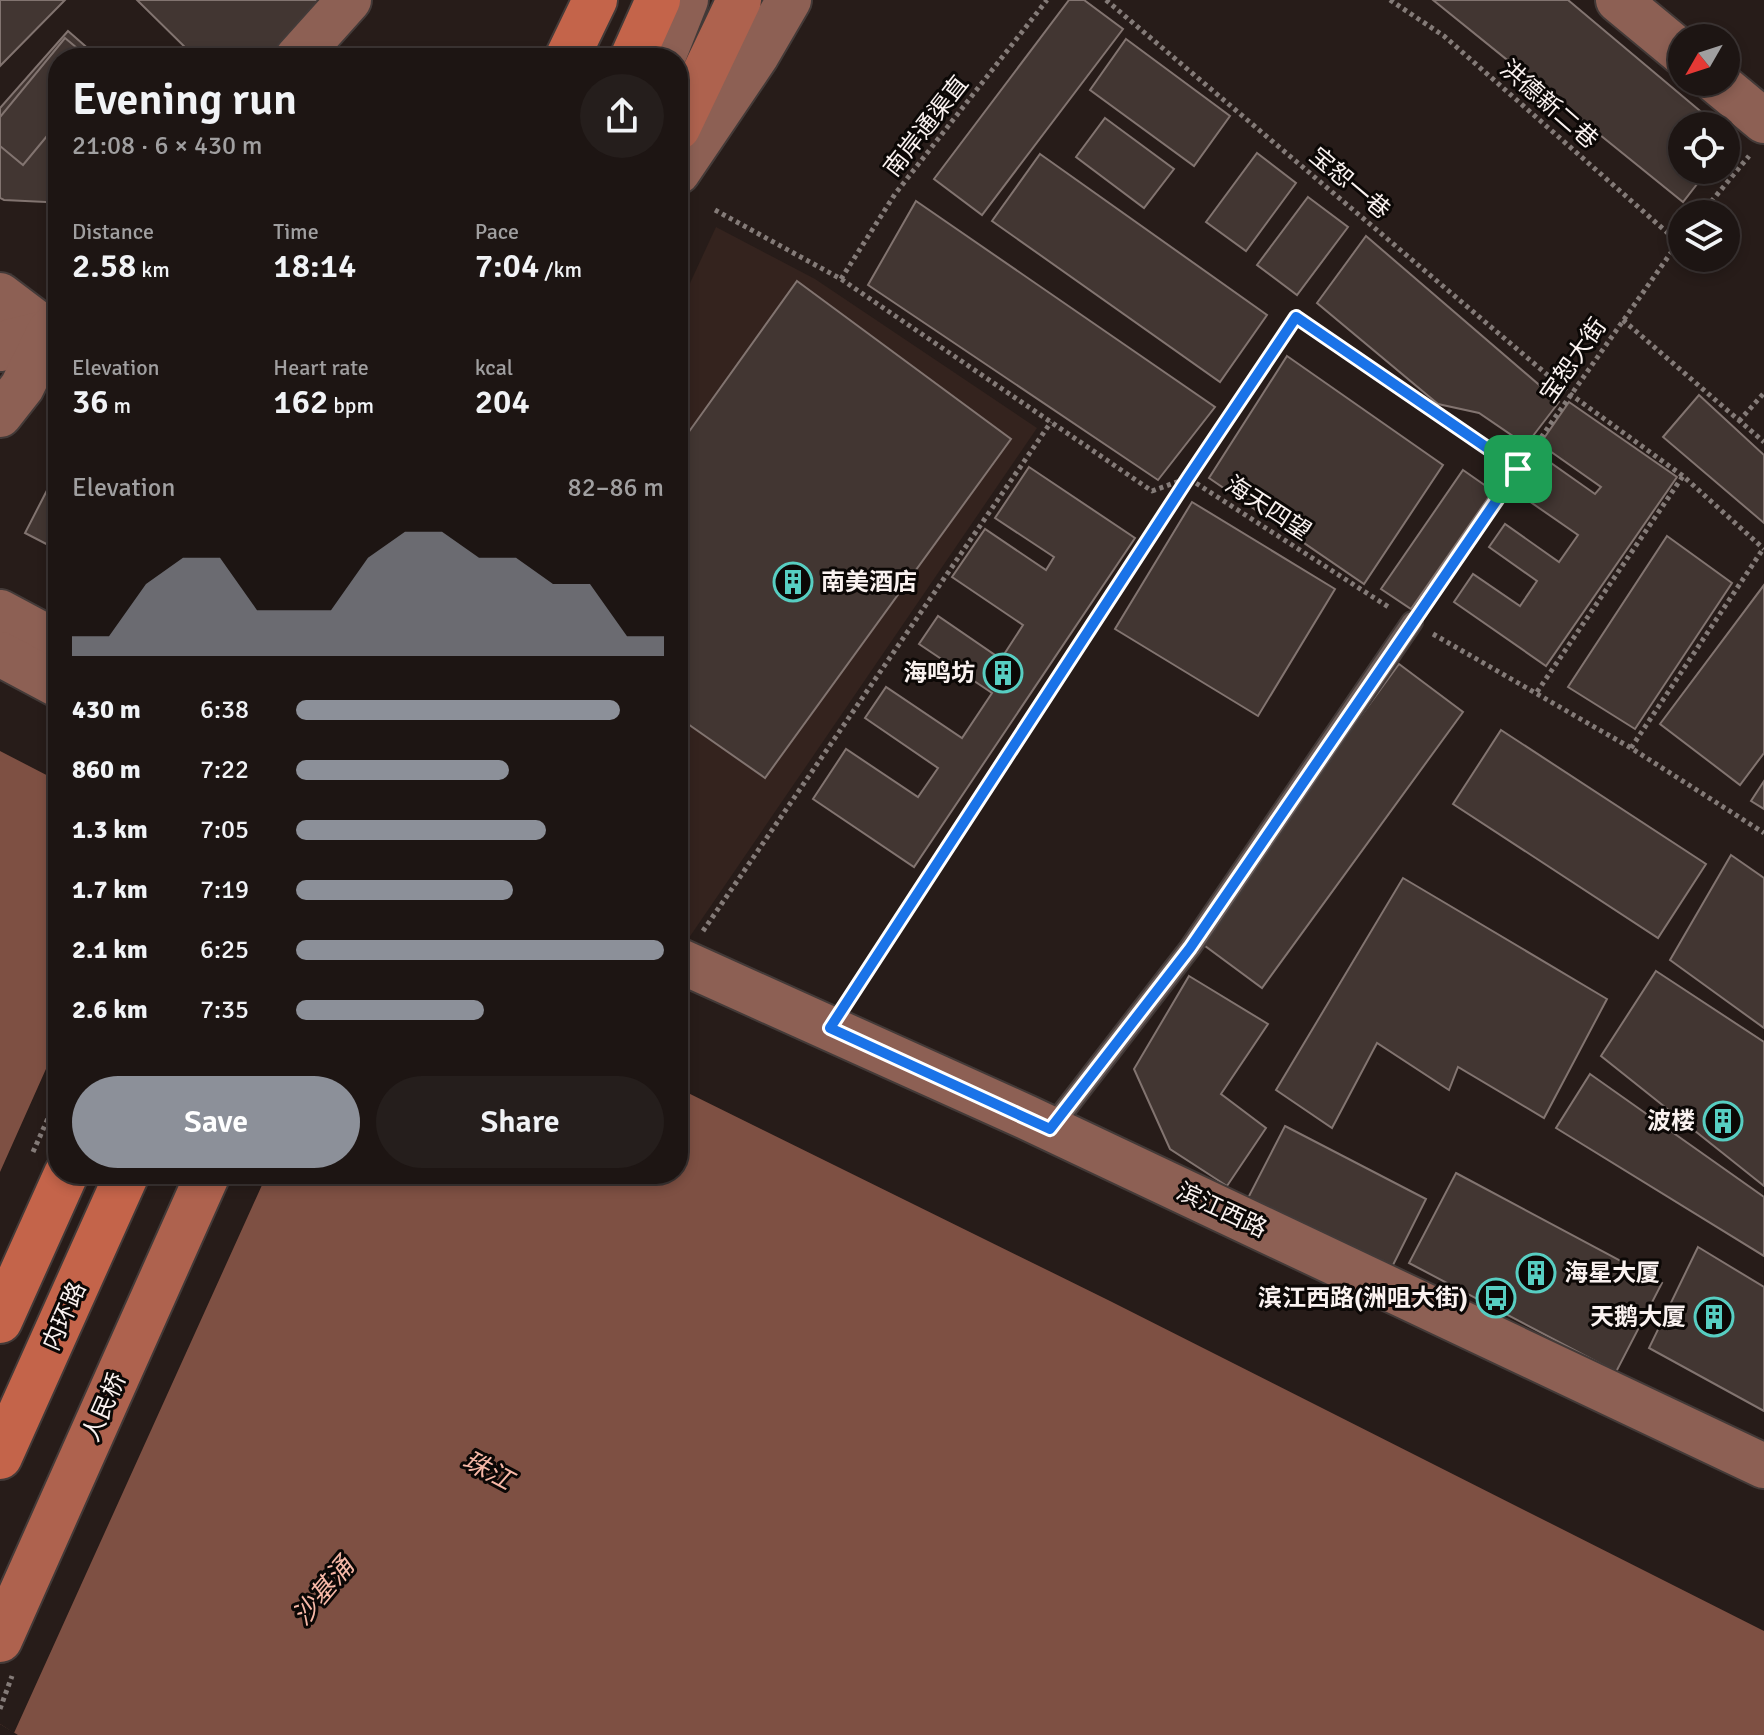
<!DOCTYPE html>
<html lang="en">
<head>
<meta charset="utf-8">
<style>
	body { margin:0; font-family:Signika,"Noto Sans SC",sans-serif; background:#251e1c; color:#f1f3f6; height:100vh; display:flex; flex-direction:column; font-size:30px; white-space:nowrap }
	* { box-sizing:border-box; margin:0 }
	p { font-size:26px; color:#a09fa0 }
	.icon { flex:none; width:44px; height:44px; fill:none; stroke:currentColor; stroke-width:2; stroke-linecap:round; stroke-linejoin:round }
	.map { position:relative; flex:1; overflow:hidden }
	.details { position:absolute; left:48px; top:48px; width:640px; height:1136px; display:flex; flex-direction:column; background:#1d1513; border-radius:32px; box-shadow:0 4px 12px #0003,0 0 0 2px #3b3433 }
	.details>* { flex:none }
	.needle { width:52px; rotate:231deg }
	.buttons { position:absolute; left:1668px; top:24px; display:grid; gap:16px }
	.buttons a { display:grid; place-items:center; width:72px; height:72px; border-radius:50%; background:#1d1513; box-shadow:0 4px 12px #0003,0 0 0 2px #3b3433; font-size:40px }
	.pin { position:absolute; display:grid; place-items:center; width:68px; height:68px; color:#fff; margin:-34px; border-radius:16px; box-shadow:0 4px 12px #0006 }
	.round { display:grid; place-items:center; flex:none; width:84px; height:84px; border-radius:42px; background:#251e1c }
	.head { display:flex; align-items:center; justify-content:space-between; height:136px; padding:0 24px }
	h1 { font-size:44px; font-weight:600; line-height:60px }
	.metrics { display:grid; grid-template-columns:repeat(3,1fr); gap:12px; height:136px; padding:8px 24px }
	.metrics div { display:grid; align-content:center }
	.metrics b { font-size:34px; font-weight:600 }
	.metrics small { font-size:22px; font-weight:400 }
	.metrics p { font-size:22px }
	.chart { height:224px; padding:16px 24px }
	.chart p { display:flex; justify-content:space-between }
	.chart svg { width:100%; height:144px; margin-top:8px; fill:#8c9099; opacity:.7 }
	.cta { display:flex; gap:16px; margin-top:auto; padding:16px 24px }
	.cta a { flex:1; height:92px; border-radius:48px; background:#8c9099; color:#fff; font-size:32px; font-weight:600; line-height:92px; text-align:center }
	.cta a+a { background:#251e1c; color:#f1f3f6 }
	ul { padding:0 24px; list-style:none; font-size:26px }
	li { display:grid; grid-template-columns:128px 96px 1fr; align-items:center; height:60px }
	li i { height:20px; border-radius:10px; background:#8c9099 }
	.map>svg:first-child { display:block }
	.built { fill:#34231e }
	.water { fill:#7e5043 }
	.pier { fill:#271c19 }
	.building { fill:#423632; stroke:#827470; stroke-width:2 }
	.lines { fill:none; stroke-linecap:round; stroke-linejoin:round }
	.service-casing { stroke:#433a38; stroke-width:24 }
	.secondary-casing { stroke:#433a38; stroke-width:48 }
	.primary-casing { stroke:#433a38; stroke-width:48 }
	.trunk-casing { stroke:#433a38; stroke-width:48 }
	.path { stroke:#847b78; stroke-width:5; stroke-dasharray:4 4; stroke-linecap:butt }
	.service { stroke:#6b5d5a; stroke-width:20 }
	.secondary { stroke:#8d6054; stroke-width:44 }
	.primary { stroke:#ae624e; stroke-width:44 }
	.trunk { stroke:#c4644a; stroke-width:44 }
	.route-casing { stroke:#fff; stroke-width:16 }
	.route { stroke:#1a73e8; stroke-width:10 }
	.labels { text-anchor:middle; stroke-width:6; stroke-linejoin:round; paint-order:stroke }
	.street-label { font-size:24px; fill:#faf2f0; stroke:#0c0806 }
	.poi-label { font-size:24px; font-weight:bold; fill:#faf2f0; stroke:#0c0806; text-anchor:end }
	.water-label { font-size:26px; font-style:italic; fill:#f7b8a7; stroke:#0c0806 }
</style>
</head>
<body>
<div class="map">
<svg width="1764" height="1735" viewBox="0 0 1764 1735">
	<rect width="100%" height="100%" fill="#271c19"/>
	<polygon class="built" points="716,227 815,279 1037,428 680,951 678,309"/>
	<polygon class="water" points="0,751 58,781 58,1174 678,1174 678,1088 1110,1301 1764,1631 1764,1735 18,1735 0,1724"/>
	<polygon class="pier" points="58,1042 58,1174 267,1174 14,1733 0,1724 0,1172"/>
	<g class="building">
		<polygon points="0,0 65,0 0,66"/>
		<polygon points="137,0 325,0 272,58 196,58"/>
		<polygon points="1069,0 1084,0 1123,29 982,215 934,179"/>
		<polygon points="1433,0 1568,0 1718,126 1682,126 1682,170 1708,170 1683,202"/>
		<polygon points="68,31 99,58 58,58 58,198 46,202 4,200 0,198 0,108"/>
		<polygon points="65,38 89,58 58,58 58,135 52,130 23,165 0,146 0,117"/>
		<polygon points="1126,39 1230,116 1194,166 1090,90"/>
		<polygon points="1105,118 1174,169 1144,208 1076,157"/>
		<polygon points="1257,153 1296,183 1246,251 1206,222"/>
		<polygon points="1040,154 1267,315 1220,382 992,221"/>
		<polygon points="1308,197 1348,227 1297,295 1257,265"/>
		<polygon points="916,201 1215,407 1158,480 868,285"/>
		<polygon points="1366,236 1559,402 1526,445 1479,413 1438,404 1317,303"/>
		<polygon points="797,281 1011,439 765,778 678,717 678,447"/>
		<polygon points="1287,356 1443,465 1364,584 1209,478"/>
		<polygon points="1699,395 1764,455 1764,523 1663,437"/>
		<polygon points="1569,402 1677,477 1546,666 1454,602 1473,574 1520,606 1537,581 1489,547 1505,524 1559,562 1578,535 1516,492 1541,456 1595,494 1601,487 1540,444"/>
		<polygon points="1029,467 1135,538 914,867 813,799 846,749 918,797 938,768 865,718 886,687 962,738 992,693 919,644 938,616 1001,659 1023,625 952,577 985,529 1046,570 1054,557 995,518"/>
		<polygon points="58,469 58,550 25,533"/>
		<polygon points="1463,470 1493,491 1411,609 1381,589"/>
		<polygon points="1192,502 1335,589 1258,716 1115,629"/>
		<polygon points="1667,536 1732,583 1635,729 1568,687"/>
		<polygon points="1764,585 1764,753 1740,785 1660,724"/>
		<polygon points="1399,664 1463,712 1262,988 1197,940"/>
		<polygon points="1501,730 1706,864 1658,938 1453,804"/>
		<polygon points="1764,781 1764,809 1751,801"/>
		<polygon points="1731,855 1764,878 1764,1028 1670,960"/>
		<polygon points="1403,878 1607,999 1544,1118 1458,1067 1449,1090 1377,1043 1332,1128 1276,1090"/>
		<polygon points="1656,971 1764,1042 1764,1186 1601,1056"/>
		<polygon points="1189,976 1268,1024 1221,1094 1266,1128 1227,1186 1170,1149 1134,1069"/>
		<polygon points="1590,1074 1764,1197 1764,1256 1556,1128"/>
		<polygon points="1285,1126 1426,1199 1389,1273 1247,1200"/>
		<polygon points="1456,1173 1662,1283 1616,1372 1409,1263"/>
		<polygon points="1698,1247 1764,1287 1764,1411 1649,1348"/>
	</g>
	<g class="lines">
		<defs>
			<polyline id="service" points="1050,1129 1190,948 1412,622"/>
			<g id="secondary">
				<polyline points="1618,0 1682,53"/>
				<polyline points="297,58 349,0"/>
				<polyline points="663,58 686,0"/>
				<polyline points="1717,82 1764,121"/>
				<polyline points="678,172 757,55 789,0"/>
				<polyline points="0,295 49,332"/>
				<polyline points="0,349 11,341 49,332"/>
				<polyline points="0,415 22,387 49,332 58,322"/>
				<polyline points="0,612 58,643"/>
				<polyline points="0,654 58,685"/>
				<polyline points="678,960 1026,1117 1764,1466"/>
			</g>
			<g id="primary">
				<polyline points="678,128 739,0"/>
				<polyline points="0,1640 208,1174"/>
			</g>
			<g id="trunk">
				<polyline points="567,58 595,0"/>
				<polyline points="632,58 658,0"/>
				<polyline points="0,1321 66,1174"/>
				<polyline points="0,1457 127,1174"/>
			</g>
		</defs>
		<use href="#service" class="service-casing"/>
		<use href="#secondary" class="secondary-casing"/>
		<use href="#primary" class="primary-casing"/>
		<use href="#trunk" class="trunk-casing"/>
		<g class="path">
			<polyline points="1106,0 1570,394 1683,476 1764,549"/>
			<polyline points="1390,0 1444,36 1678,242"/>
			<polyline points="715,210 841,279 1152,491 1188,478 1390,608"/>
			<polyline points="1701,214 1749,156"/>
			<polyline points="841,279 895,194 1047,0"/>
			<polyline points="1623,320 1764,442"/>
			<polyline points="1739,421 1764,393"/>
			<polyline points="1426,601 1682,237"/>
			<polyline points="1433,634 1631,748 1764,833"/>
			<polyline points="1537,692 1683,476"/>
			<polyline points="1631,748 1763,549"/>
			<polyline points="703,931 1051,422"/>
			<polyline points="850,997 1296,317 1518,469"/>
			<polyline points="33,1152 58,1096"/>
			<polyline points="0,1709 12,1676"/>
		</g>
		<use href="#service" class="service"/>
		<use href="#secondary" class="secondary"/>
		<use href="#primary" class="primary"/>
		<use href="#trunk" class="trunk"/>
	</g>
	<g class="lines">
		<defs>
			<polygon id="route" points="1296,317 1518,469 1190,948 1050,1129 830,1028 1188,478"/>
		</defs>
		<use href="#route" class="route-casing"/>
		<use href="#route" class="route"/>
	</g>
	<defs>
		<symbol id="building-ring" viewBox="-11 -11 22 22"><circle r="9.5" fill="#0c0806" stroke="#57cec2" stroke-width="1.5"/><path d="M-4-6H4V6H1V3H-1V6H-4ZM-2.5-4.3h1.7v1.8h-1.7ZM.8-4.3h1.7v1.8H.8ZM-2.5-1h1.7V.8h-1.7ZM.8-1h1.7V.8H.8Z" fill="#57cec2"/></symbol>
		<symbol id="bus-ring" viewBox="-11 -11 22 22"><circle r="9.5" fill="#0c0806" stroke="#57cec2" stroke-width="1.5"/><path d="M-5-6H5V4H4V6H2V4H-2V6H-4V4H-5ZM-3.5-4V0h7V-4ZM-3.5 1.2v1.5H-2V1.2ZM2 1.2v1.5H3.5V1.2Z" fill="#57cec2"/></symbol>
	</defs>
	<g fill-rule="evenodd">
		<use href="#building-ring" x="771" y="560" width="44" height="44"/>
		<use href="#building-ring" x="981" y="651" width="44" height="44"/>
		<use href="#building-ring" x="1701" y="1099" width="44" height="44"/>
		<use href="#building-ring" x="1514" y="1251" width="44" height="44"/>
		<use href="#bus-ring" x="1474" y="1276" width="44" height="44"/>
		<use href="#building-ring" x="1692" y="1295" width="44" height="44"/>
	</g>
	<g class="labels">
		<g class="street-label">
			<text transform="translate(1549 104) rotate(41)" y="8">洪德新二巷</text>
			<text transform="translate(926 126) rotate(-52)" y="8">南岸通渠直</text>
			<text transform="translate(1350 183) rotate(40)" y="8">宝恕一巷</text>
			<text transform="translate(1573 360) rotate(-55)" y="8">宝恕大街</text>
			<text transform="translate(1268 508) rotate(33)" y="8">海天四望</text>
			<text transform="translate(1222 1210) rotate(25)" y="8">滨江西路</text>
			<text transform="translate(64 1316) rotate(-66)" y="8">内环路</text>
			<text transform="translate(104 1407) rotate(-66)" y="8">人民桥</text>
		</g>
		<g class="poi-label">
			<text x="821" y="590" text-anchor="start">南美酒店</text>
			<text x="975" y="681">海鸣坊</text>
			<text x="1695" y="1129">波楼</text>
			<text x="1564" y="1281" text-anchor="start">海星大厦</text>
			<text x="1468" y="1306">滨江西路(洲咀大街)</text>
			<text x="1686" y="1325">天鹅大厦</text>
		</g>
		<g class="water-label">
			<text transform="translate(488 1470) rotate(28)" y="9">珠江</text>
			<text transform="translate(323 1591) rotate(-50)" y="9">沙基涌</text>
		</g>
	</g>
</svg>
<div class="buttons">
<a><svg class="needle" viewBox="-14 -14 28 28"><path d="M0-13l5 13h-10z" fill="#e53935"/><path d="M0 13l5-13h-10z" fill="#a09fa0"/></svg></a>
<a><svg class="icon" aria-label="locate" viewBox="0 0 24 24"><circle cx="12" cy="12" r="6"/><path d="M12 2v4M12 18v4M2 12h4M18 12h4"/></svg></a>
<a><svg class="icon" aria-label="layers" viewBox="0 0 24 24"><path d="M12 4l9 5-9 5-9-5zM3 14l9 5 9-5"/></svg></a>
</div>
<div class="pin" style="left:1518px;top:469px;background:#1e9e55"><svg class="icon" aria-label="arrive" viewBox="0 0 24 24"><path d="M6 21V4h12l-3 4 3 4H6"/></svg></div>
<section class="details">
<div class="head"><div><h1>Evening run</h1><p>21:08 · 6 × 430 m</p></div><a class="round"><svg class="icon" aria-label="share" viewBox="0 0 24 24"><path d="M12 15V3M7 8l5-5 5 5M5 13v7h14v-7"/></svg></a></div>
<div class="metrics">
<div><p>Distance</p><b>2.58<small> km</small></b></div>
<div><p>Time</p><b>18:14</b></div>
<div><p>Pace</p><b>7:04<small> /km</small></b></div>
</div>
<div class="metrics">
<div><p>Elevation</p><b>36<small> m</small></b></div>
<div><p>Heart rate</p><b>162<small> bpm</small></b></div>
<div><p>kcal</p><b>204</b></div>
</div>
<div class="chart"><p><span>Elevation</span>82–86 m</p>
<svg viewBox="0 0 160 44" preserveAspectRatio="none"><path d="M0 44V38L10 38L20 22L30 14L40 14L50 30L60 30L70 30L80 14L90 6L100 6L110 14L120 14L130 22L140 22L150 38L160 38V44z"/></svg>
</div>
<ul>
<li><b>430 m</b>6:38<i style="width:88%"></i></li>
<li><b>860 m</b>7:22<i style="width:58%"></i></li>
<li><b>1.3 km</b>7:05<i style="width:68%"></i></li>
<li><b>1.7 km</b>7:19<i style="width:59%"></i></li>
<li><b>2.1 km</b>6:25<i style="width:100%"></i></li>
<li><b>2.6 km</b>7:35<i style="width:51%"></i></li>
</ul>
<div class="cta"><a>Save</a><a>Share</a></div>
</section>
</div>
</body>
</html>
